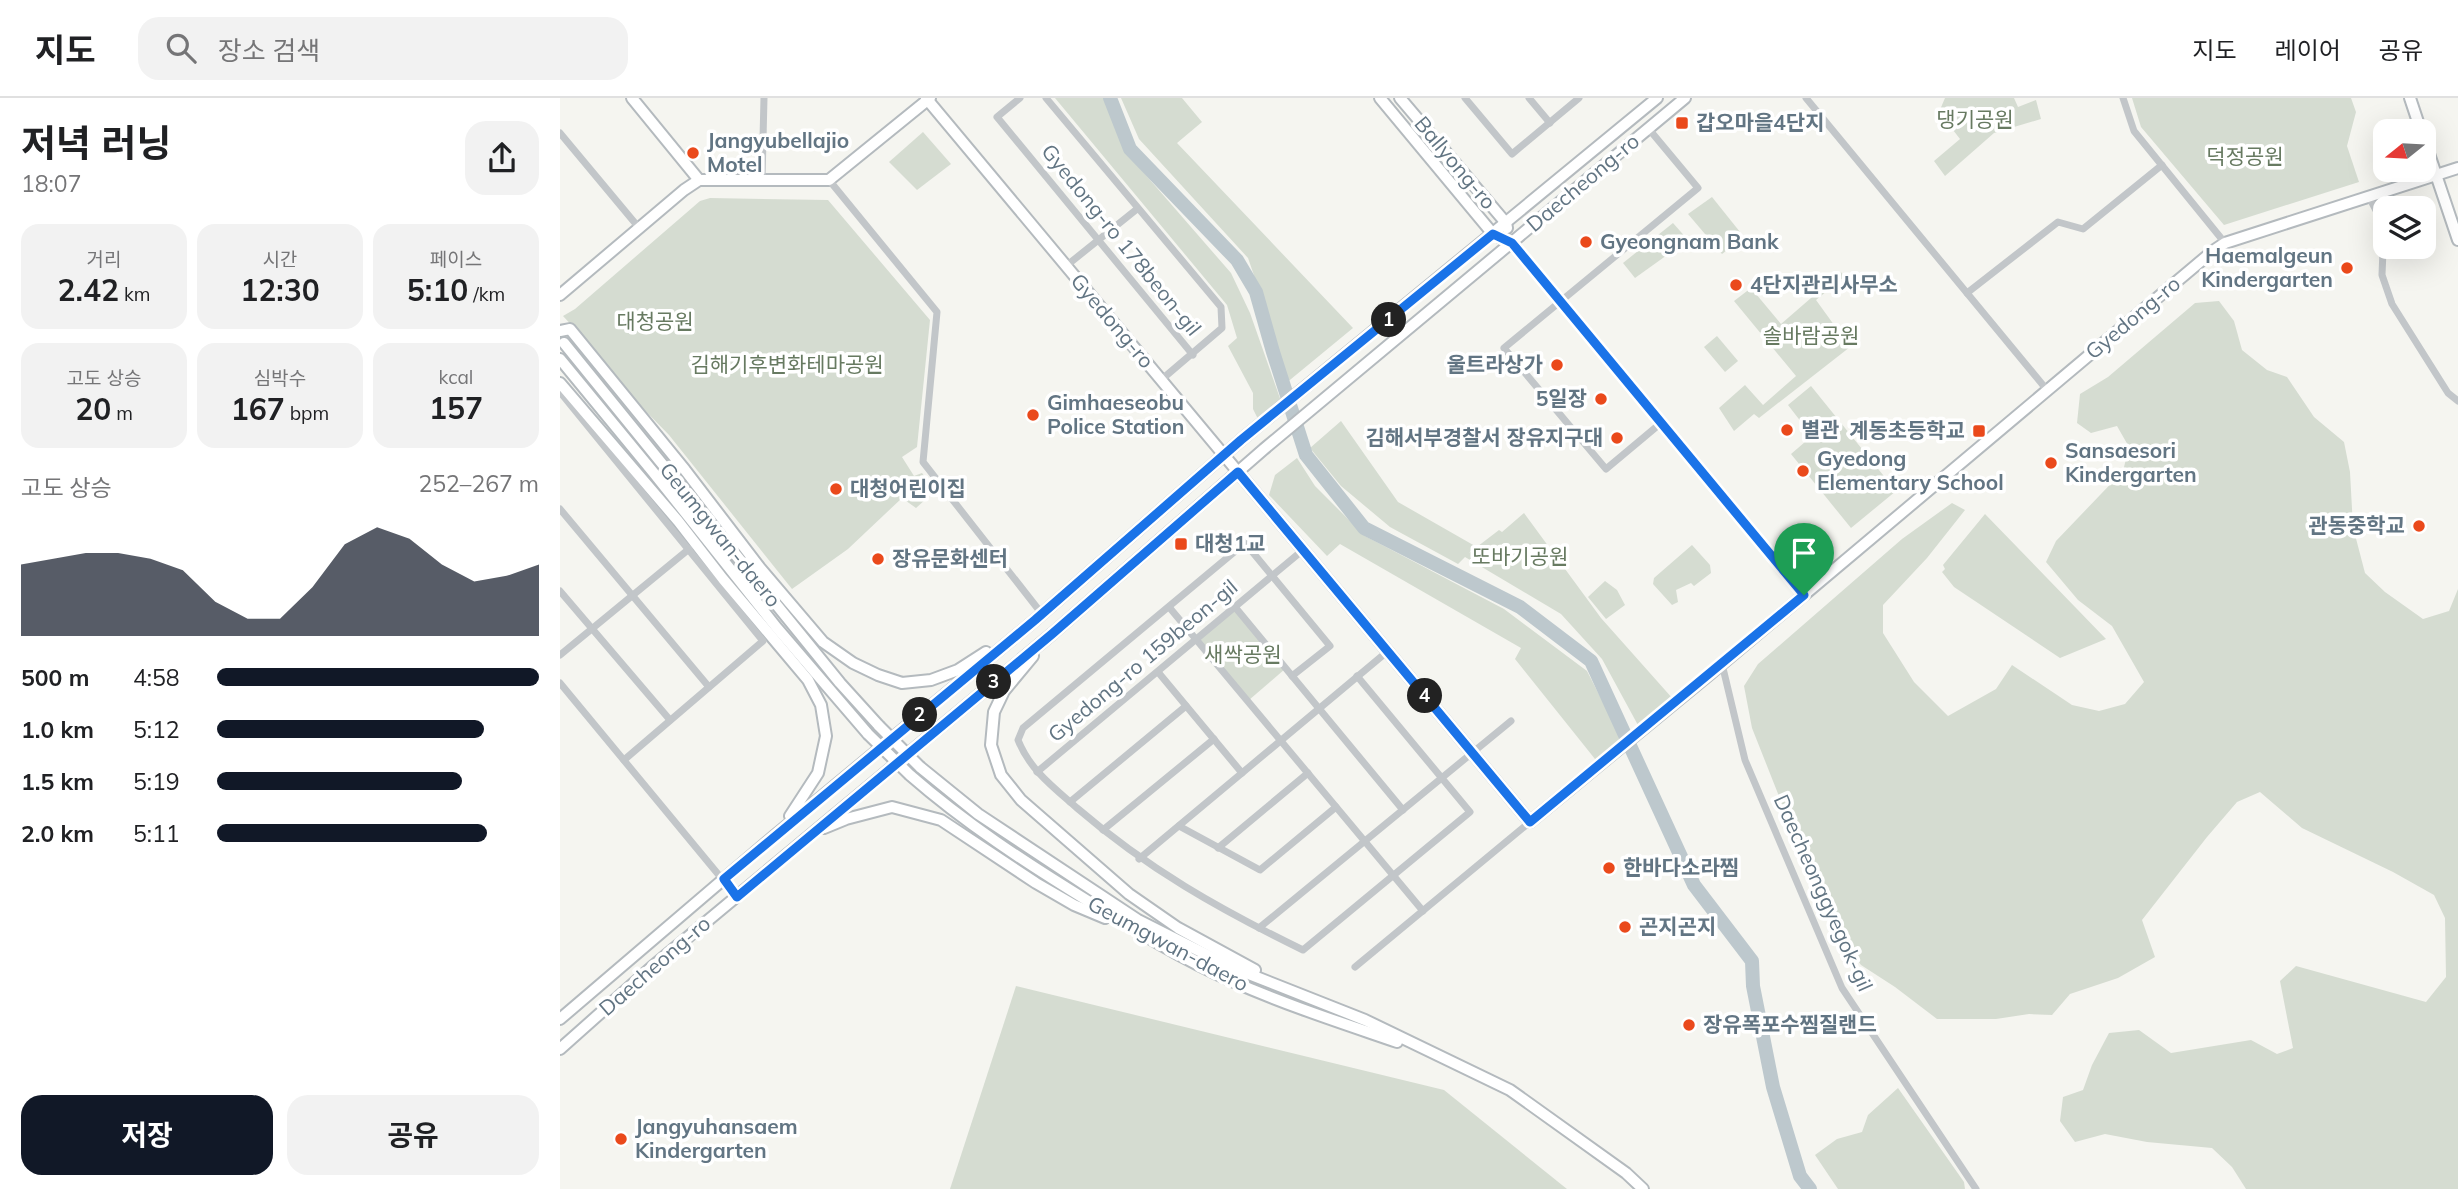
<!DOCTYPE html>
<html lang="ko">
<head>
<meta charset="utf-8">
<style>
	body { margin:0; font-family:Mulish,"Noto Sans KR",sans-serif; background:#f2f2f2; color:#202124; height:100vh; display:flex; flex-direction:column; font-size:26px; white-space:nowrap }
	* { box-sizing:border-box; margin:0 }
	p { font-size:23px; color:#757577 }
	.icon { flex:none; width:38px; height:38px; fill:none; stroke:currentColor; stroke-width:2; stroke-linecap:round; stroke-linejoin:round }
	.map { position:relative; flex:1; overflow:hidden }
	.sheet { display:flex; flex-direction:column; background:#fff; width:560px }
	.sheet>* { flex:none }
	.needle { width:46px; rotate:252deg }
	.tools { position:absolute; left:1813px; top:21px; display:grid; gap:14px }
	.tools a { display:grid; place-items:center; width:63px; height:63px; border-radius:14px; background:#fff; box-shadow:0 7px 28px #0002; font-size:35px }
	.pin { position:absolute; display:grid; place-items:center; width:60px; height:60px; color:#fff; margin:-72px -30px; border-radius:50% 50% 50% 0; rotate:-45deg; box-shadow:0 0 7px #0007 }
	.pin .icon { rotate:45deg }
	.km { position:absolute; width:35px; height:35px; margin:-18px; border-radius:50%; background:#222; color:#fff; font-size:19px; line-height:35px; text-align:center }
	.round { display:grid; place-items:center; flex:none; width:74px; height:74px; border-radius:21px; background:#f2f2f2 }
	.head { display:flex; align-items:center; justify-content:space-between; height:119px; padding:0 21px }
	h1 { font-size:38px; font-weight:700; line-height:52px }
	.figures { display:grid; grid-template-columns:repeat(3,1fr); gap:10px; height:119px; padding:7px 21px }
	.figures div { display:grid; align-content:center; border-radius:18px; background:#f2f2f2; text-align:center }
	.figures b { font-size:30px; font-weight:700 }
	.figures small { font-size:19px; font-weight:400 }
	.figures p { font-size:19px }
	.chart { height:196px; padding:14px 21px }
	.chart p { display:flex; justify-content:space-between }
	.chart svg { width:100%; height:126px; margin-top:7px; fill:#111827; opacity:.7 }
	.button { display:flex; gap:14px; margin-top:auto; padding:14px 21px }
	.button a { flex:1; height:80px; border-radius:21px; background:#111827; color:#fff; font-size:28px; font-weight:700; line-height:80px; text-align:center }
	.button a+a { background:#f2f2f2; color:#202124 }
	ul { padding:0 21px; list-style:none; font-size:23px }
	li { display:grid; grid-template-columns:112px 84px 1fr; align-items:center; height:52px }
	li i { height:18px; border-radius:9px; background:#111827 }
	header { display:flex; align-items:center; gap:42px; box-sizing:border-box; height:98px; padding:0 35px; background:#fff; border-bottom:2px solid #e0e0e0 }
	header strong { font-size:33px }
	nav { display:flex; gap:38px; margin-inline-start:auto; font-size:24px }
	.search { width:490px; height:63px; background:#f2f2f2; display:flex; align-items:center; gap:18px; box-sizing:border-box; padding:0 24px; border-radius:21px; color:#757577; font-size:26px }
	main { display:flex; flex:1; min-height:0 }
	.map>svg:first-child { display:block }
	.green { fill:#d5dcd1 }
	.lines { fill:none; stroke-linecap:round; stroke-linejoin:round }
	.river { stroke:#bdc8cd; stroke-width:14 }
	.secondary-casing { stroke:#b4babe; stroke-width:14 }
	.street { stroke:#c2c6c9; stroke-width:7 }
	.secondary { stroke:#fff; stroke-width:10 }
	.secondary-bridge-casing { stroke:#b4babe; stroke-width:14; stroke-linecap:butt }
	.secondary-bridge { stroke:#fff; stroke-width:10 }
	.route-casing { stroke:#fff; stroke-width:14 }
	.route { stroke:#1a73e8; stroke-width:9 }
	.poi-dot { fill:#ea491b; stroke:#fff; stroke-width:2.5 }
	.labels { text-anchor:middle; stroke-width:7; stroke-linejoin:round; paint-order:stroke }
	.park-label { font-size:21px; fill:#677a61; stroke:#fff }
	.poi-label { font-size:21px; font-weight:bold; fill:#627583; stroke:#fff; text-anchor:start }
	.street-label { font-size:21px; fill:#627583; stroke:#fff }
</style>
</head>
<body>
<header>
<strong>지도</strong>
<div class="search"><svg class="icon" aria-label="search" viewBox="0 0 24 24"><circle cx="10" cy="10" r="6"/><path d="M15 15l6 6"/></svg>장소 검색</div>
<nav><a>지도</a><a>레이어</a><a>공유</a></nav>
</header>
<main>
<section class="sheet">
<div class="head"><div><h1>저녁 러닝</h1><p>18:07</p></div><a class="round"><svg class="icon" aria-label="share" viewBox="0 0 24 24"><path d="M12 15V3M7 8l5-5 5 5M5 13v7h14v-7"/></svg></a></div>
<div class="figures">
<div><p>거리</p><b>2.42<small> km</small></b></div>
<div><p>시간</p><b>12:30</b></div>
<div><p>페이스</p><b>5:10<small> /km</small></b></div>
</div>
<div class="figures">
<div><p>고도 상승</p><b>20<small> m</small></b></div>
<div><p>심박수</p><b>167<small> bpm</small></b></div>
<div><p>kcal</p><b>157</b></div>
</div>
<div class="chart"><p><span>고도 상승</span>252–267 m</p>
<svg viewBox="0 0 160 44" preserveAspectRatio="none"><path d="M0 44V19L10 17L20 15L30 15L40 17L50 21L60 32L70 38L80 38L90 27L100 12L110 6L120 10L130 19L140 25L150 23L160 19V44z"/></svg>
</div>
<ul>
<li><b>500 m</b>4:58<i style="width:100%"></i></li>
<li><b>1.0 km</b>5:12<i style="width:83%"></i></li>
<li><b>1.5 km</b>5:19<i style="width:76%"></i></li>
<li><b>2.0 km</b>5:11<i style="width:84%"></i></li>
</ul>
<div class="button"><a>저장</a><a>공유</a></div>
</section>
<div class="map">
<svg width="1898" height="1091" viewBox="0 0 1898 1091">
	<rect width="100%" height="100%" fill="#f5f5f0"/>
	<g class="green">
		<polygon points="495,0 544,0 564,52 671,175 690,215 722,306 700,325 693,311 693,295 668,248 677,240 667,207"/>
		<polygon points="561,0 622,0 642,24 617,45 793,230 725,286 714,235 688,160 579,41"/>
		<polygon points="1385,0 1454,0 1458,9 1476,2 1481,21 1434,35 1385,78 1374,63 1400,41 1379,14"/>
		<polygon points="1572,0 1791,0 1796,14 1787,48 1799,84 1664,127 1581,29"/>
		<polygon points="363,34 391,66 357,92 329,64"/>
		<polygon points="1152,99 1184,139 1162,156 1128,116"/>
		<polygon points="150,100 268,102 370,222 357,349 342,359 354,378 362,375 375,393 356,410 342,400 288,451 232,491 109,337 68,295 29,246 3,218 15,211 140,103"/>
		<polygon points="1113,125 1128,142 1075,180 1063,165"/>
		<polygon points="1281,174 1284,179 1256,202 1290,249 1199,320 1194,316 1174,333 1159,310 1185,287 1203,307 1236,278 1174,203 1191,190 1221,226"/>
		<polygon points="1659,203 1674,223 1682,252 1707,272 1727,279 1754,319 1784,344 1790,374 1793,429 1805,475 1825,494 1863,521 1889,513 1898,491 1898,1091 1686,1091 1672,1069 1652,1050 1587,1044 1545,1036 1515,1044 1500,1023 1503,999 1523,992 1532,967 1549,935 1579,932 1611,955 1691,942 1717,956 1733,950 1720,883 1736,868 1866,904 1886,879 1885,820 1874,797 1833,774 1742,730 1700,694 1677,704 1647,739 1582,822 1595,859 1558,880 1510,896 1492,917 1469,916 1436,921 1377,921 1335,889 1301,867 1268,822 1192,630 1184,588 1198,566 1342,441 1392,405 1405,412 1367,460 1323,507 1323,535 1354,584 1388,618 1436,591 1452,567 1512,607 1539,613 1565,606 1584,584 1552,528 1518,502 1486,464 1496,443 1563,373 1569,349 1557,328 1531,335 1517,325 1520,296 1548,279 1635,205"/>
		<polygon points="1157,238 1178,263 1165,274 1144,249"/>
		<polygon points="1251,288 1336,393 1291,430 1231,356 1252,338 1228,307"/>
		<polygon points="781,323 838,404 915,448 909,455 939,432 942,434 964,415 1041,520 1113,601 1079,629 1042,561 1001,516 905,459 898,466 830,429 781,388 750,350"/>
		<polygon points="737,360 755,388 805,438 944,511 1027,573 1062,642 1039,666 955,561 961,550 780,446 767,458 709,397 715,377"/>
		<polygon points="1425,416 1546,541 1500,560 1394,489 1382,474 1385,471 1383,467"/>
		<polygon points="1132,447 1150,467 1151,475 1134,488 1131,485 1116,492 1118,504 1112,507 1093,486 1094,480"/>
		<polygon points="1045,483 1057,492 1065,507 1046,521 1028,499"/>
		<polygon points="674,511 725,571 689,602 639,541"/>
		<polygon points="456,888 884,992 1007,1091 390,1091"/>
		<polygon points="1338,990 1404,1084 1405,1091 1278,1091 1255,1057 1277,1041 1302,1034 1308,1017"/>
	</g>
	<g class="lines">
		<polyline class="river" points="550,0 570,51 677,162 696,194 713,254 746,357 804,430 960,509 1031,563 1134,787 1192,863 1193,888 1213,989 1240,1078 1250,1091"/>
		<defs>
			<g id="secondary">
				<polyline points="72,0 139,82"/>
				<polyline points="366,0 970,724 1150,576 1653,153 1665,145 1898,70"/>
				<polyline points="820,0 933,136 952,145"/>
				<polyline points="840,0 946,125 947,130"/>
				<polyline points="1850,0 1861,33"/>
				<polyline points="1864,41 1898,142"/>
				<polyline points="0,197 124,92 139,82 269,82 370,0"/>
				<polyline points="0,233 10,231 125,372 200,470 263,544 293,565 318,577 342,585 371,582 398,572 426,554"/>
				<polyline points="4,245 280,585 319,628"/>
				<polyline points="0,261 93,374 217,530 308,636"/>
				<polyline points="0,285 118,423 163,481 248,582 261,607 266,638 258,675 230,718"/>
				<polyline points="473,558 444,593 434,614 431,647 441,677 461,702 569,796 618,830 695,872"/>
				<polyline points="360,669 418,716 578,822 671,869 805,922 950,992 1066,1075 1083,1091"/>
				<path d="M 350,677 C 405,725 466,765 528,803 C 575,832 622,861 672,883 C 726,907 782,925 837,944"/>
				<polyline points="264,730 286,721 332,709 381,722 476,785 514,807 545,820"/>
				<polyline points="0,921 213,739 475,522 681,342 1097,0"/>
				<polyline points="0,951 92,869 492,536 704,351 1125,0"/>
			</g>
		</defs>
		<use href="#secondary" class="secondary-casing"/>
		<g class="street">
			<polyline points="460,0 437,19 633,257"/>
			<polyline points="486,0 661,209 662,230 601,282"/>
			<polyline points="905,0 952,56 1019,0"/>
			<polyline points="969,0 990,25"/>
			<polyline points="1246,0 1487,292"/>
			<polyline points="1563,0 1574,33 1665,145"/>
			<polyline points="1088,30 1138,90 944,250 1046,371 1101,325"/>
			<polyline points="0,35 80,131"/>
			<polyline points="202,82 204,0"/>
			<polyline points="269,82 377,214 363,364 482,516"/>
			<polyline points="1809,99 1824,128 1822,177 1832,206 1888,295 1898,303"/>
			<polyline points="952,145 1244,497"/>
			<polyline points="506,168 577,111"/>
			<polyline points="1407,195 1498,124 1523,131 1602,67"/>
			<polyline points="0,294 203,543 64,662"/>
			<polyline points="0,411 149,589"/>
			<polyline points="0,493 110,622"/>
			<polyline points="609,509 863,813"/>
			<polyline points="675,509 843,712"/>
			<polyline points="0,557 129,451"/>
			<polyline points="1162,566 1185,662 1282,890 1416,1091"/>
			<polyline points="598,574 682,675"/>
			<path d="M 732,578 L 770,548 L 685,445 L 463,630 L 458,642 C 470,672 493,689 517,710 C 588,771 659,811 743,852 L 910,714 L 797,578"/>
			<polyline points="0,585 177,799"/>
			<polyline points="477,674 743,452"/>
			<polyline points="510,704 626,608"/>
			<polyline points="619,728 700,772 776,709"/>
			<polyline points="543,732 654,641"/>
			<polyline points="658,750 748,675"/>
			<polyline points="579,761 828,553"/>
			<polyline points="699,830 951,623"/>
			<polyline points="795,869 970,724"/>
		</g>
		<use href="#secondary" class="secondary"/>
		<defs>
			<g id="secondary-bridge">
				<polyline points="319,628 360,669"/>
				<polyline points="308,636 350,677"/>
			</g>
		</defs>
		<use href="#secondary-bridge" class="secondary-bridge-casing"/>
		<use href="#secondary-bridge" class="secondary-bridge"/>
	</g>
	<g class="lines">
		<defs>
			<polygon id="route" points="933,136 952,145 1244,497 970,724 678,374 492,536 177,799 164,781 475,522 681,342"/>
		</defs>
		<use href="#route" class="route-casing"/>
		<use href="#route" class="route"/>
	</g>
	<g class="poi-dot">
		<rect x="1115" y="18" width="14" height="14" rx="3.5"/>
		<circle cx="133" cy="55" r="7"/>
		<circle cx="1026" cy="144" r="7"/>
		<circle cx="1787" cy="170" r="7"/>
		<circle cx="1176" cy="187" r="7"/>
		<circle cx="997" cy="267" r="7"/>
		<circle cx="1041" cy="301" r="7"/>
		<circle cx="473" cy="317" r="7"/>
		<circle cx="1227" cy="332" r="7"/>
		<rect x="1412" y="326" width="14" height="14" rx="3.5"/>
		<circle cx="1057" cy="340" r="7"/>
		<circle cx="1491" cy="365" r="7"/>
		<circle cx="1243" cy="373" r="7"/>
		<circle cx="276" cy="391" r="7"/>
		<circle cx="1859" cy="428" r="7"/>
		<rect x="614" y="439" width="14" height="14" rx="3.5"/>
		<circle cx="318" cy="461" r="7"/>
		<circle cx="1049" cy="770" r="7"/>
		<circle cx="1065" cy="829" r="7"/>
		<circle cx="1129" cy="927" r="7"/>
		<circle cx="61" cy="1041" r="7"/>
	</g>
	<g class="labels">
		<g class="park-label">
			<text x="1415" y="29">댕기공원</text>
			<text x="1685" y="66">덕정공원</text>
			<text x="95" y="231">대청공원</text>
			<text x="1251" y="245">솔바람공원</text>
			<text x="227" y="274">김해기후변화테마공원</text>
			<text x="960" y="466">또바기공원</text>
			<text x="683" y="564">새싹공원</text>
		</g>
		<g class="poi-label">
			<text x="1136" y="32">갑오마을4단지</text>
			<text x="147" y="50">Jangyubellajio<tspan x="147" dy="24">Motel</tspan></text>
			<text x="1040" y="151">Gyeongnam Bank</text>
			<text x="1773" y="165" text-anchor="end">Haemalgeun<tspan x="1773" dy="24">Kindergarten</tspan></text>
			<text x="1190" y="194">4단지관리사무소</text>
			<text x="983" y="274" text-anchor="end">울트라상가</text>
			<text x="1027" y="308" text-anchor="end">5일장</text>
			<text x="487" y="312">Gimhaeseobu<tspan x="487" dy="24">Police Station</tspan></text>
			<text x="1241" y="339">별관</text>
			<text x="1405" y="340" text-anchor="end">계동초등학교</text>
			<text x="1043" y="347" text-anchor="end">김해서부경찰서 장유지구대</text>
			<text x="1505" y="360">Sansaesori<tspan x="1505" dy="24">Kindergarten</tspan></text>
			<text x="1257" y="368">Gyedong<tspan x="1257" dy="24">Elementary School</tspan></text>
			<text x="290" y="398">대청어린이집</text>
			<text x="1845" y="435" text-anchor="end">관동중학교</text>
			<text x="635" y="453">대청1교</text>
			<text x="332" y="468">장유문화센터</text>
			<text x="1063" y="777">한바다소라찜</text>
			<text x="1079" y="836">곤지곤지</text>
			<text x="1143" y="934">장유폭포수찜질랜드</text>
			<text x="75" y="1036">Jangyuhansaem<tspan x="75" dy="24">Kindergarten</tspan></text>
		</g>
		<g class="street-label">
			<text transform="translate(895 65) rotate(50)" y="7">Ballyong-ro</text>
			<text transform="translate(1023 85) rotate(-40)" y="7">Daecheong-ro</text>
			<text transform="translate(561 142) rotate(51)" y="7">Gyedong-ro 178beon-gil</text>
			<text transform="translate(1573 220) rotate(-40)" y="7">Gyedong-ro</text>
			<text transform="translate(552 223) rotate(50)" y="7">Gyedong-ro</text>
			<text transform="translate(160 437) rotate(51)" y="7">Geumgwan-daero</text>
			<text transform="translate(583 563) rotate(-40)" y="7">Gyedong-ro 159beon-gil</text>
			<text transform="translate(1263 795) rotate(66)" y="7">Daecheonggyegok-gil</text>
			<text transform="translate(608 846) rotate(28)" y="7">Geumgwan-daero</text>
			<text transform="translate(95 868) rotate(-41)" y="7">Daecheong-ro</text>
		</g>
	</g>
</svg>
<div class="tools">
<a><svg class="needle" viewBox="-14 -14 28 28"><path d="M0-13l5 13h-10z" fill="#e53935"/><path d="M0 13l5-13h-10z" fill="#757577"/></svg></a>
<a><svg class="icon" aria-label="layers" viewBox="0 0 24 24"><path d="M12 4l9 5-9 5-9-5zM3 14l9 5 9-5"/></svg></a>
</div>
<div class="pin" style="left:1244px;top:497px;background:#1e9e55"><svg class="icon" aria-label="arrive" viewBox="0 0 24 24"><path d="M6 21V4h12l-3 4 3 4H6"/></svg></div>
<b class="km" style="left:829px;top:222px">1</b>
<b class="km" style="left:360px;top:617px">2</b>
<b class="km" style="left:434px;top:584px">3</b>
<b class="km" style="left:865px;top:598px">4</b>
</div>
</main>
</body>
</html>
